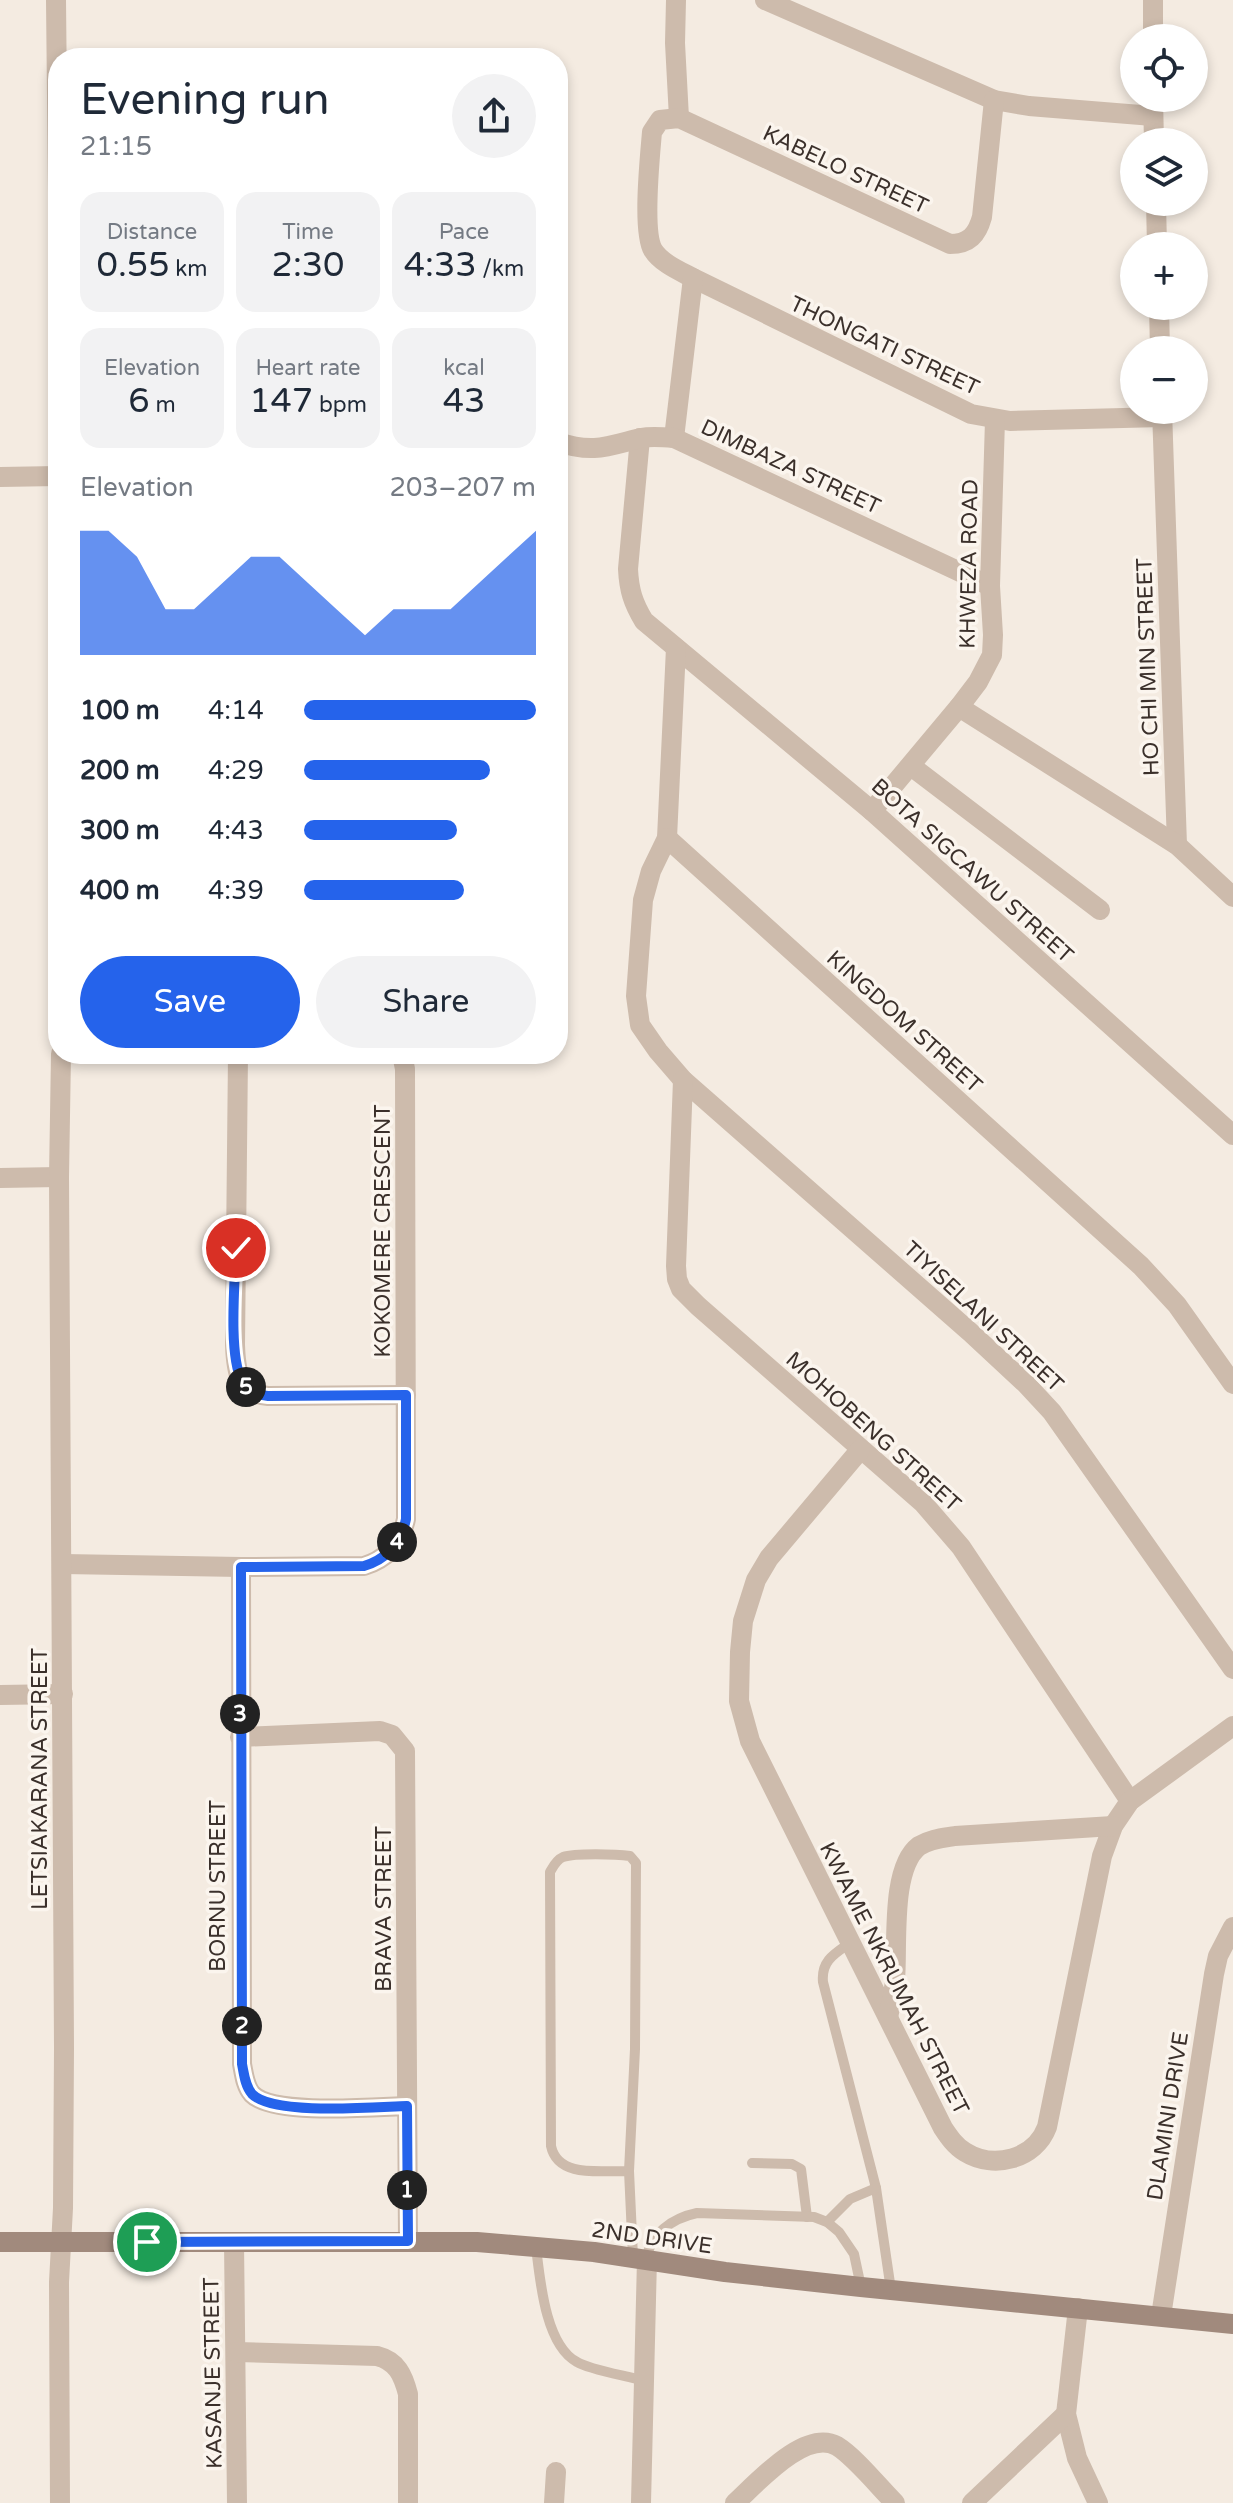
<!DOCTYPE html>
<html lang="en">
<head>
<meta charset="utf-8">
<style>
	body { margin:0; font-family:"Varela Round",sans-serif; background:#f2f2f3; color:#1f2937; height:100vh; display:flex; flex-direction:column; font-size:30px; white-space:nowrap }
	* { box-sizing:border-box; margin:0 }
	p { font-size:26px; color:#747a83 }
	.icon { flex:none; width:44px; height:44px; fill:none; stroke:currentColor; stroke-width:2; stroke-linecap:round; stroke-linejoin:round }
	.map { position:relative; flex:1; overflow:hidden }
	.drawer { position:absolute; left:48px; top:48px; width:520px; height:1016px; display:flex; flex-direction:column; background:#fff; border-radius:32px; box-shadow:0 4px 12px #0003 }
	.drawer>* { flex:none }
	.buttons { position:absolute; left:1120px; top:24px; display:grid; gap:16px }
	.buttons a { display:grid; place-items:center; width:88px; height:88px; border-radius:50%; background:#fff; box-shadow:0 4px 12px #0003; font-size:40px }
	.pin { position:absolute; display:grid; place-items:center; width:68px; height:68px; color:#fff; margin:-34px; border:4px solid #fff; border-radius:50%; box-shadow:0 2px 8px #0007 }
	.km { position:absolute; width:40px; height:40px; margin:-20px; border-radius:50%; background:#222; color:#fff; font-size:22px; line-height:40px; text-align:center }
	.round { display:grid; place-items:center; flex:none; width:84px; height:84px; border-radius:42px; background:#f2f2f3 }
	.summary { display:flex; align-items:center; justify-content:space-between; height:136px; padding:0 32px }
	h1 { font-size:44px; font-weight:600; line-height:60px }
	.stats { display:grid; grid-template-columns:repeat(3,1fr); gap:12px; height:136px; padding:8px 32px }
	.stats div { display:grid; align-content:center; border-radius:20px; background:#f2f2f3; text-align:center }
	.stats b { font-size:34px; font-weight:600 }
	.stats small { font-size:22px; font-weight:400 }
	.stats p { font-size:22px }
	.chart { height:224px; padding:16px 32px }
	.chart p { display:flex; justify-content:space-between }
	.chart svg { width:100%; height:144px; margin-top:8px; fill:#2563eb; opacity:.7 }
	.primary-button { display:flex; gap:16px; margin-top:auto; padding:16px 32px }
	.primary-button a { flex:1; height:92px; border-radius:48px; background:#2563eb; color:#fff; font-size:32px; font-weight:600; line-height:92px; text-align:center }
	.primary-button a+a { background:#f2f2f3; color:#1f2937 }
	ul { padding:0 32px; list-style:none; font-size:26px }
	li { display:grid; grid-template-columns:128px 96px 1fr; align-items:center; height:60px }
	li i { height:20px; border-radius:10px; background:#2563eb }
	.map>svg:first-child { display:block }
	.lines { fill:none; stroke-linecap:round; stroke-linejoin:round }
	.lane { stroke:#cdbbac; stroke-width:10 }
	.street { stroke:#cdbbac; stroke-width:20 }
	.secondary { stroke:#a18a7d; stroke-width:20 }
	.route-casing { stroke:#fff; stroke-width:16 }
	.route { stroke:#2563eb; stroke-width:10 }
	.labels { text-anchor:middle; stroke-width:7; stroke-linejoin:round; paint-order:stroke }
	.street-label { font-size:22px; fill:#3b302b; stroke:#fbf5ee }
</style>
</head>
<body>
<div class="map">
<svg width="1233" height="2503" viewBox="0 0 1233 2503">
	<rect width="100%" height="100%" fill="#f4ebe1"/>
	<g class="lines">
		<g class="lane">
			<path d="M 850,1943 C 834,1954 821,1961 823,1982 L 876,2188 L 891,2290"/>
			<polyline points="752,2163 792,2164 801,2169 807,2217"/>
			<path d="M 629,2171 C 602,2170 558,2179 551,2146 L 550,1872 C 553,1867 556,1860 563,1857 C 575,1853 616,1854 630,1856 L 636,1863 L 635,2049 L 629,2171 L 633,2257"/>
			<polyline points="827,2222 850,2199 876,2188"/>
			<path d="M 536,2247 C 540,2279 545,2345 577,2362 C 590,2370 628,2376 644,2381"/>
			<path d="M 647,2259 C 649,2234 673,2218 697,2213 L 814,2217 L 827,2222 L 839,2232 L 854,2254 L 861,2287"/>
		</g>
		<g class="street">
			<polyline points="56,0 58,193"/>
			<polyline points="676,0 675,43 679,118"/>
			<polyline points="765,0 994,100 1029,106 1153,116"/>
			<polyline points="1153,0 1153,38"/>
			<polyline points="1153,98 1154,142"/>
			<path d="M 994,100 L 982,217 C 977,235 969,244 950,244 L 679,118 L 660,120 L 652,132 C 650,156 642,231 653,250 C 661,263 680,271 693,278 L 971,414 L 1010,421 L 1162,417"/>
			<polyline points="1156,202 1157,246"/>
			<polyline points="1159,306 1160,350"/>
			<polyline points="1162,410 1177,845"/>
			<path d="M 640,438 L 628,569 C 629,590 633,603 644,621 L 872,811 L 1233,1135"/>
			<polyline points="674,438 693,278"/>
			<path d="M 558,442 C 593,454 608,446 641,438 C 651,436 663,437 674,438 L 990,586"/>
			<polyline points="0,477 58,476"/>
			<polyline points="676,648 667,838 651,871 643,900 636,996 640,1025 658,1051 683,1080 970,1332 1026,1384 1052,1412 1233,1669"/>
			<polyline points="959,707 1177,845 1233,897"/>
			<polyline points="911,766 1100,910"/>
			<polyline points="872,811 959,707 978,682 992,655 993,635 990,586 995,420"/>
			<polyline points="667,838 1141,1266 1177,1305 1233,1384"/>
			<path d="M 238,1054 L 235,1345 C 236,1371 238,1393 268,1396 L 406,1395"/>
			<polyline points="683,1080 676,1266 677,1279 681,1289 698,1306 923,1503 961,1547 1130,1801"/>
			<polyline points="0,1178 59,1177"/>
			<path d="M 860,1450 L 769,1558 L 756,1580 L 743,1621 L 740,1652 L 739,1701 L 750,1741 L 943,2128 C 949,2137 955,2146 965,2152 C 994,2170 1035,2159 1047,2127 L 1102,1856 L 1113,1826 L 1130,1801 L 1233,1726"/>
			<path d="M 63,1564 L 241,1567 L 364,1566 C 387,1559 401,1543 406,1519 L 405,1069 L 402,1054"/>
			<path d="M 241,1567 L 242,2064 C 244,2074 245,2086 252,2094 C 273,2116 375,2107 407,2106"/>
			<polyline points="0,1695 63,1694"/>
			<polyline points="240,1737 380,1731 392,1735 405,1751 408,2241"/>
			<path d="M 888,2017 C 891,2004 894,1992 895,1980 C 898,1946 890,1868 919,1846 C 930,1839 943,1838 955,1836 L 1113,1826"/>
			<polyline points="234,2242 237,2503"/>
			<polyline points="1078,2308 1066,2414 1077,2458 1098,2503"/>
			<polyline points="1161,2316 1214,1974 1218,1956 1233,1927"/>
			<path d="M 236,2352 L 377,2356 C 397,2361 403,2375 408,2394 L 408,2503"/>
			<polyline points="60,2503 59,2282 63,2208 64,2048 59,1177 61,1054"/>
			<polyline points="554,2503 556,2472"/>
			<polyline points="641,2503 647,2259"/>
			<path d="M 735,2503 C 757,2483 805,2428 837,2446 C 855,2457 879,2487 895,2503"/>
			<polyline points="972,2503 1066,2414"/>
		</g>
		<polyline class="secondary" points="0,2242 477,2242 594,2252 725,2272 861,2287 1233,2324"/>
	</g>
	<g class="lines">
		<defs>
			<path id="route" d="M 147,2242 L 408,2241 L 407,2106 C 375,2107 273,2116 252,2094 C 245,2086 244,2074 242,2064 L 241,1567 L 364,1566 C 387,1559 401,1543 406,1519 L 406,1395 L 268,1396 C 257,1395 247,1392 242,1381 C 228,1355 235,1280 236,1248"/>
		</defs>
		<use href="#route" class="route-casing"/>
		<use href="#route" class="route"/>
	</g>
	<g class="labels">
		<g class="street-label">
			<text transform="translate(846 169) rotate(25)" y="8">KABELO STREET</text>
			<text transform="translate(885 345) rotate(25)" y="8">THONGATI STREET</text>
			<text transform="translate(791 466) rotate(25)" y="8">DIMBAZA STREET</text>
			<text transform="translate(968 564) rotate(-89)" y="8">KHWEZA ROAD</text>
			<text transform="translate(1147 667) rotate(-92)" y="8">HO CHI MIN STREET</text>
			<text transform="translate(973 870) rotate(42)" y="8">BOTA SIGCAWU STREET</text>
			<text transform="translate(905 1021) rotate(42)" y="8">KINGDOM STREET</text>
			<text transform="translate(382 1231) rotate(-90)" y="8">KOKOMERE CRESCENT</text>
			<text transform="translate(984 1316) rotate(43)" y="8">TIYISELANI STREET</text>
			<text transform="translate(874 1431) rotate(42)" y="8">MOHOBENG STREET</text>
			<text transform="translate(39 1779) rotate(-90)" y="8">LETSIAKARANA STREET</text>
			<text transform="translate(217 1886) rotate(-90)" y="8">BORNU STREET</text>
			<text transform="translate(383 1909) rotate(-90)" y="8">BRAVA STREET</text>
			<text transform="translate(895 1978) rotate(63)" y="8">KWAME NKRUMAH STREET</text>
			<text transform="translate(1167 2116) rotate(-81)" y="8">DLAMINI DRIVE</text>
			<text transform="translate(652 2237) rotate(8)" y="8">2ND DRIVE</text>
			<text transform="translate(212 2373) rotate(-91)" y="8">KASANJE STREET</text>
		</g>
	</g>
</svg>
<div class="buttons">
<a><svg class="icon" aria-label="locate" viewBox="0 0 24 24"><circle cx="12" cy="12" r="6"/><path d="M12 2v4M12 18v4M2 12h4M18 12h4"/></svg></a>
<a><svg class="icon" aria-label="layers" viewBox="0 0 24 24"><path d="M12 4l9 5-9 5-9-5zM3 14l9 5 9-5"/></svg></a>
<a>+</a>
<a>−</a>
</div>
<div class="pin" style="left:147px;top:2242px;background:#1e9e55"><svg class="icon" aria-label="arrive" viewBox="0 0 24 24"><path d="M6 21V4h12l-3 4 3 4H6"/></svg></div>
<div class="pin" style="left:236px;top:1248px;background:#d93025"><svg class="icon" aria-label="check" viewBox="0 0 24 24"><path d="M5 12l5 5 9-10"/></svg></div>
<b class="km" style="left:407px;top:2190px">1</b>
<b class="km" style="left:242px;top:2026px">2</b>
<b class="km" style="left:240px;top:1714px">3</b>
<b class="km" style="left:397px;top:1542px">4</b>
<b class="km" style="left:246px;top:1387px">5</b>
<section class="drawer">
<div class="summary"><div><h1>Evening run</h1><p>21:15</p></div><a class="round"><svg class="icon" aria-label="share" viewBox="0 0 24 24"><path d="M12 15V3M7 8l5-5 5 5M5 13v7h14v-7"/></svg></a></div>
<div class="stats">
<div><p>Distance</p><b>0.55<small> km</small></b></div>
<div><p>Time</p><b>2:30</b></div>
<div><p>Pace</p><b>4:33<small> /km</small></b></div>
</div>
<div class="stats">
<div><p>Elevation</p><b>6<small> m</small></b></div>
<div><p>Heart rate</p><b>147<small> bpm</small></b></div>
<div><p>kcal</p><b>43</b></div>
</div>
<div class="chart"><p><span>Elevation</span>203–207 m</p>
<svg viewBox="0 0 160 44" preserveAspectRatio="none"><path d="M0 44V6L10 6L20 14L30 30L40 30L50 22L60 14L70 14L80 22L90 30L100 38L110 30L120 30L130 30L140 22L150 14L160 6V44z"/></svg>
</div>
<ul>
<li><b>100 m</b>4:14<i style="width:100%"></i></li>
<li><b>200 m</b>4:29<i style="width:80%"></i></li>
<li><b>300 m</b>4:43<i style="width:66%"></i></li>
<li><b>400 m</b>4:39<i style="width:69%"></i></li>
</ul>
<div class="primary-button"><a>Save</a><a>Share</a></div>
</section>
</div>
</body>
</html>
